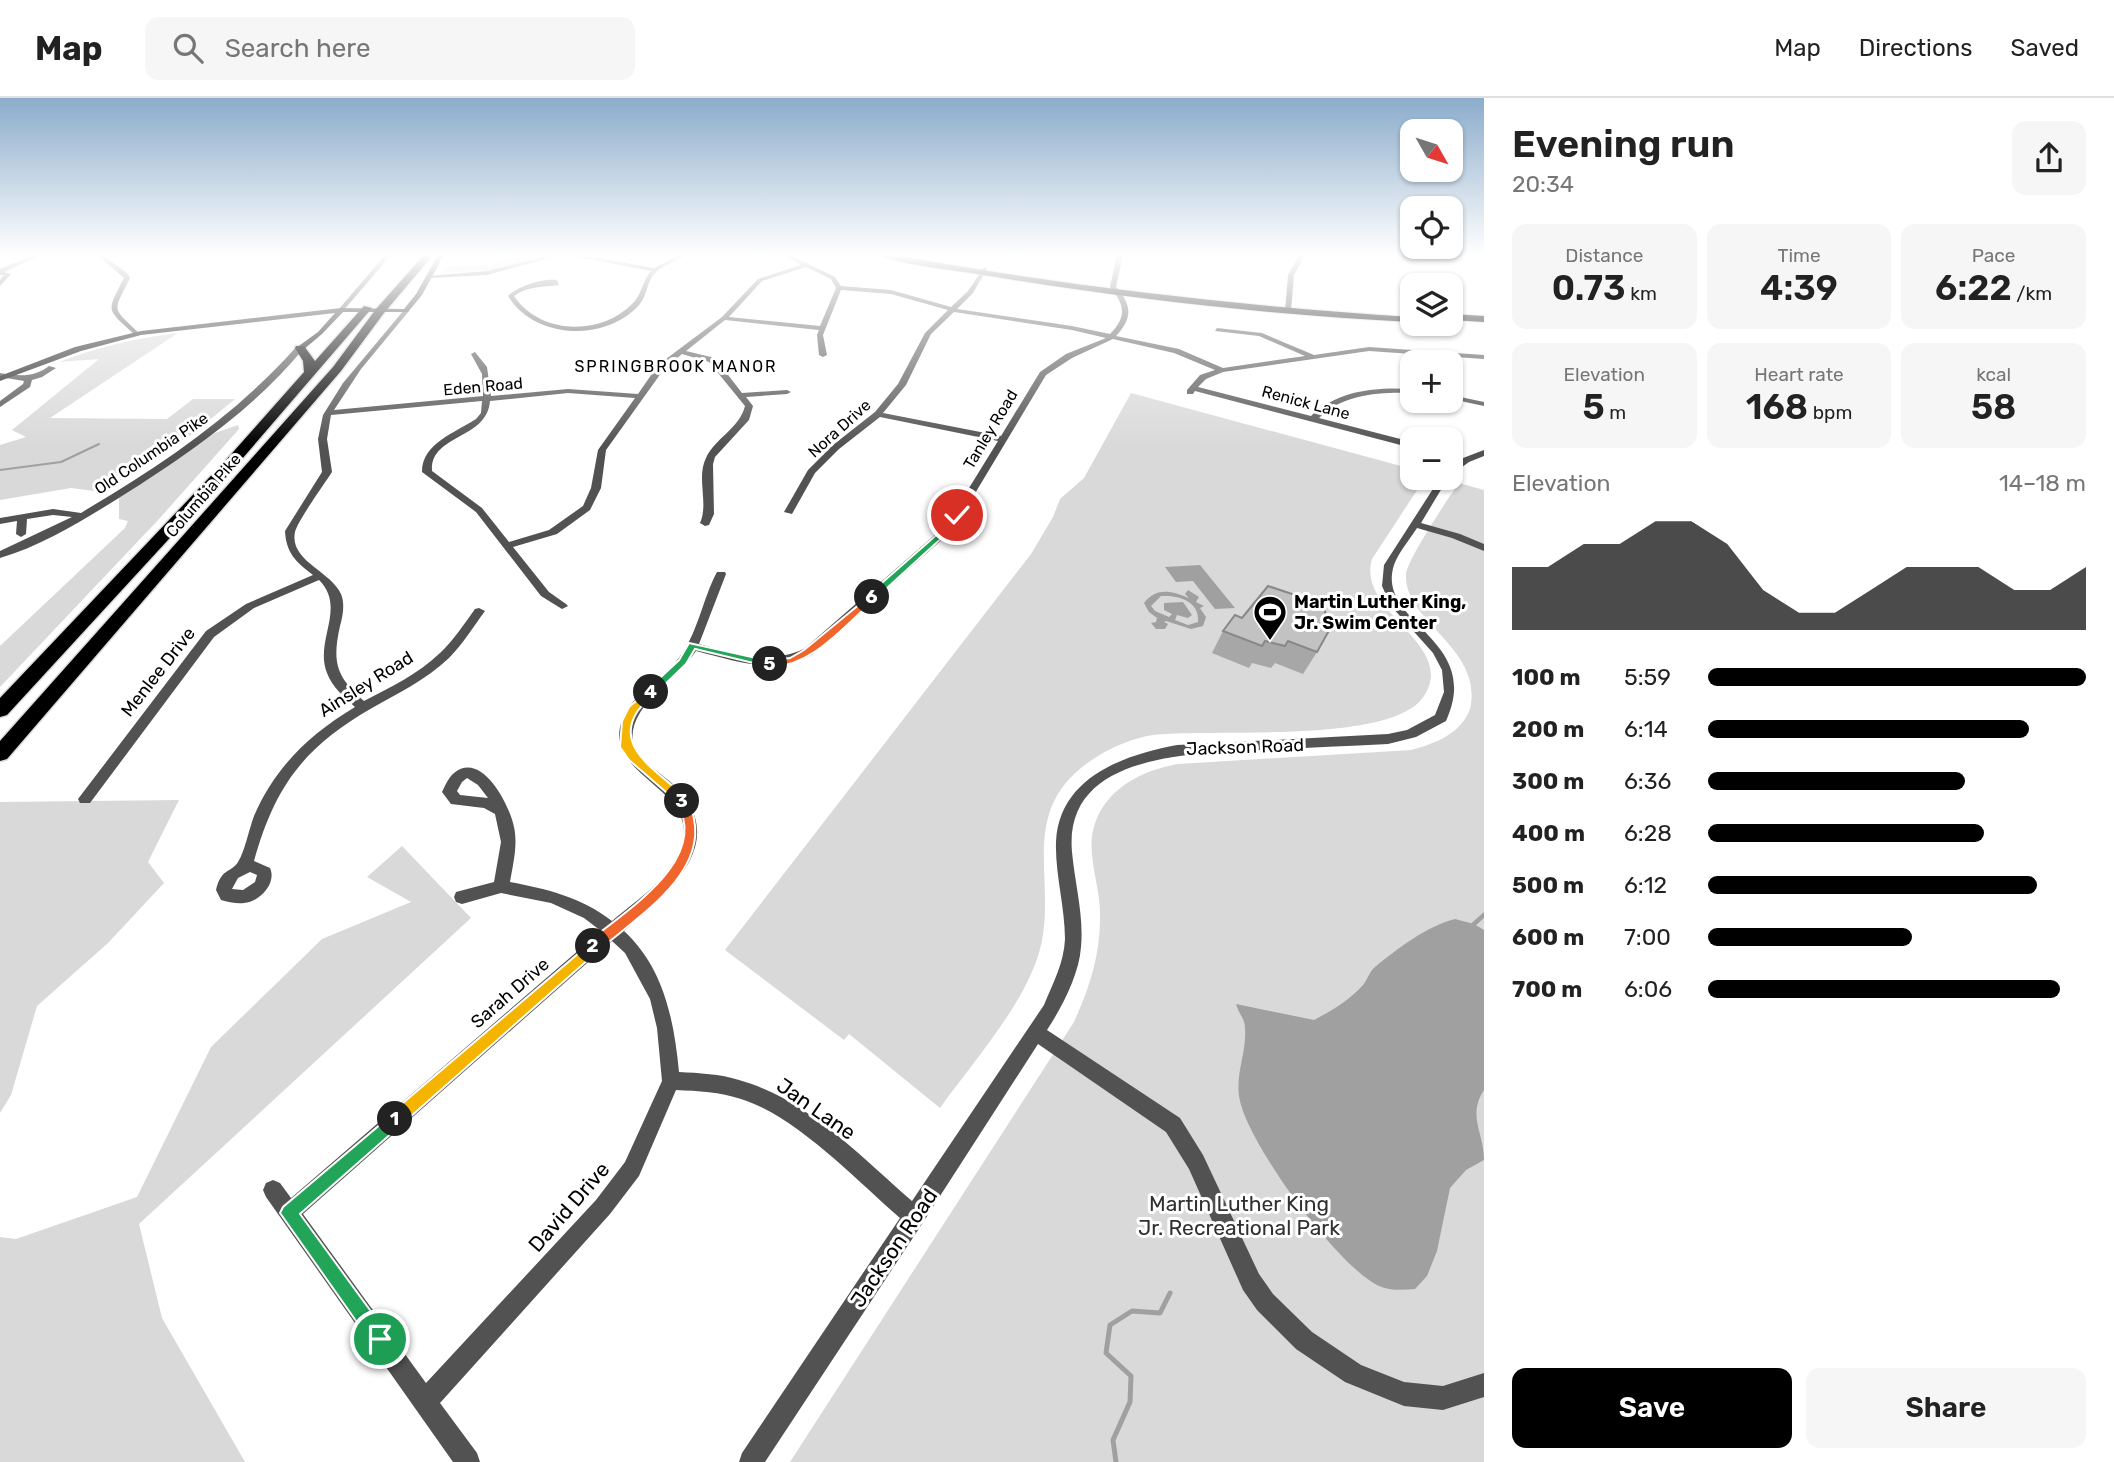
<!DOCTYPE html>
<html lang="en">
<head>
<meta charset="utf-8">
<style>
	body { margin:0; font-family:Rubik,sans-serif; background:#f6f6f6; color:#222; height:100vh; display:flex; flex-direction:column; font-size:26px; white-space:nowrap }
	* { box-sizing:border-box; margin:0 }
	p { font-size:23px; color:#767676 }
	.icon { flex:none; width:38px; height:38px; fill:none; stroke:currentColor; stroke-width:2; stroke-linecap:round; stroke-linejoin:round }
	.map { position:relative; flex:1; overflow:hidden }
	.side { display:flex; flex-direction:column; background:#fff; width:630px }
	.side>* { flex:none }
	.needle { width:46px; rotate:129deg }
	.buttons { position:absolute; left:1400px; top:21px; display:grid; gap:14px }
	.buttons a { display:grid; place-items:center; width:63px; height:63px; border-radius:14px; background:#fff; box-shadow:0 2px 5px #0004; font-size:35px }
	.pin { position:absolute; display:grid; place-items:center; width:60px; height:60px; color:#fff; margin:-30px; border:4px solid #fff; border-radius:50%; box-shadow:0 2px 7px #0007 }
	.km { position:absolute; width:35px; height:35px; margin:-18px; border-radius:50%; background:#222; color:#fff; font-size:19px; line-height:35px; text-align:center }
	.round { display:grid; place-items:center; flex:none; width:74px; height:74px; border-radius:14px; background:#f6f6f6 }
	.summary { display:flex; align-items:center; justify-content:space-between; height:119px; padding:0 28px }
	h1 { font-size:38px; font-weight:600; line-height:52px }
	.figures { display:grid; grid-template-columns:repeat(3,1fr); gap:10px; height:119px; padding:7px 28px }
	.figures div { display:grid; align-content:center; border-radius:14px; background:#f6f6f6; text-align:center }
	.figures b { font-size:35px; font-weight:600 }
	.figures small { font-size:19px; font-weight:400 }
	.figures p { font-size:19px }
	.chart { height:196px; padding:14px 28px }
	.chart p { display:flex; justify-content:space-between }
	.chart svg { width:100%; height:126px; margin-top:7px; fill:#000; opacity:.7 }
	.primary-button { display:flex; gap:14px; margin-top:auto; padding:14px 28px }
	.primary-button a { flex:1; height:80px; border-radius:14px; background:#000; color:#fff; font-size:28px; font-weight:600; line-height:80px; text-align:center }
	.primary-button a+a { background:#f6f6f6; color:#222 }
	ul { padding:0 28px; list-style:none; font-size:23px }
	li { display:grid; grid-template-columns:112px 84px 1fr; align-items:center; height:52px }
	li i { height:18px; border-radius:9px; background:#000 }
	header { display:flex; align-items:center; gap:42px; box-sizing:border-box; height:98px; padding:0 35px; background:#fff; border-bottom:2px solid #e0e0e0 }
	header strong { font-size:33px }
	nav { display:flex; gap:38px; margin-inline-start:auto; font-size:24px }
	.search { width:490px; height:63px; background:#f6f6f6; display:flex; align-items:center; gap:18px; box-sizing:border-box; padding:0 24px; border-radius:14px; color:#767676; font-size:26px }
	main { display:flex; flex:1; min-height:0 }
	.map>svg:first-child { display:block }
	.green { fill:#d9d9d9 }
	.water { fill:#a0a0a0; fill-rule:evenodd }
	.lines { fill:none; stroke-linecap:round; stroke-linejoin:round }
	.stream-far2 { stroke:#a0a0a0; stroke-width:2 }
	.stream-far1 { stroke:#a0a0a0; stroke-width:4.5 }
	.stream { stroke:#a0a0a0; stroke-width:5 }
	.primary-casing { stroke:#dbdbdb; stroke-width:2 }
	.highway-casing { stroke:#dbdbdb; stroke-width:3 }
	.street { fill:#525252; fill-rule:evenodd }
	.secondary { fill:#1f1f1f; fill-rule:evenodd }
	.primary { fill:#000; fill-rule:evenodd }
	.highway { fill:#000; fill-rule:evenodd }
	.wall { fill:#a7a7a7 }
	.building { fill:#c2c2c2; stroke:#888; stroke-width:2 }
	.split-1 { fill:#22a559; stroke:#fff; stroke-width:2 }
	.split-2 { fill:#f5b400; stroke:#fff; stroke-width:2 }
	.split-3 { fill:#f0652b; stroke:#fff; stroke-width:2 }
	.split-4 { fill:#f5b400; stroke:#fff; stroke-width:2 }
	.split-5 { fill:#22a559; stroke:#fff; stroke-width:2 }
	.split-6 { fill:#f0652b; stroke:#fff; stroke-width:2 }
	.split-7 { fill:#22a559; stroke:#fff; stroke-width:2 }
	.split-8 { fill:#f5b400; stroke:#fff; stroke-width:2 }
	.labels { text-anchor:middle; stroke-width:6; stroke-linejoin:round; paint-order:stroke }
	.far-neighbourhood-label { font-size:16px; letter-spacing:2px; fill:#000; stroke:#fff }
	.far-street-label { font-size:16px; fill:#000; stroke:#fff }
	.poi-label { font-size:18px; font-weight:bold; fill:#000; stroke:#fff; text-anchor:start }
	.street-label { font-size:18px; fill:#000; stroke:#fff }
	.near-street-label { font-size:21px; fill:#000; stroke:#fff }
	.near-park-label { font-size:21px; fill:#303030; stroke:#fff }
</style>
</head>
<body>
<header>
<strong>Map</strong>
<div class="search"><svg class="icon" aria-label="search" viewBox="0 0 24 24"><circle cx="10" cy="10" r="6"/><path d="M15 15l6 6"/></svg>Search here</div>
<nav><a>Map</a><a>Directions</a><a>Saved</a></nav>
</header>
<main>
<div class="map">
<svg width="1484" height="1364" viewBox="0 0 1484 1364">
	<rect width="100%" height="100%" fill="#fff"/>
	<g class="green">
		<polygon points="527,157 549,157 493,172 442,175 449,168 492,167"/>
		<path d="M 178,235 L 50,320 L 167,321 L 193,301 L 235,301 L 195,334 L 102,394 L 71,390 L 0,402 L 0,347 L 26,339 L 12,332 L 99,261 L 59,264 C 98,249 136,240 178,235 Z"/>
		<path d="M 1131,295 L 1412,371 L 1412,380 L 1425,380 L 1372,461 C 1356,515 1458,546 1424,598 C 1393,647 1211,630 1153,637 C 1134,640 1114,648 1098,658 C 1006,714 1067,792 1034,869 C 1015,917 970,968 940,1010 L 849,936 L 844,942 L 725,852 L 1031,456 L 1053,419 L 1060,401 L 1084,380 Z"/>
		<polygon points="238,327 239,331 159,421 0,589 0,548 125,430 128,423 119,421 119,400 215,335"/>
		<path d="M 1459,385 L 1484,392 L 1484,1364 L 790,1364 L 1074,924 C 1089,891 1100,858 1100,821 C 1101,799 1094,779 1092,757 C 1087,703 1131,674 1178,666 L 1411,652 C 1434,646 1461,636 1470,611 C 1484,550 1404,524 1406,477 C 1406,463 1449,399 1459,385 Z"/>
		<polygon points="179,702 148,764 164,785 108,845 37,908 11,997 0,1015 0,704"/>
		<polygon points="402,748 471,820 139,1126 162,1220 245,1364 0,1364 0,1139 16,1141 137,1099 211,949 322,841 411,804 367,779"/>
	</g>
	<g class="water">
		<polygon points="1200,467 1235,510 1215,511 1193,483 1176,484 1165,469"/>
		<path d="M 1188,492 L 1199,499 L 1196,504 L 1204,508 L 1200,510 L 1206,519 L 1203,528 L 1191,531 L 1166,523 L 1164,524 L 1168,526 L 1165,531 L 1156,531 L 1151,525 L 1156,524 L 1157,520 L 1149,514 L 1144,505 C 1157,489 1171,493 1189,500 L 1185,496 ZM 1161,498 C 1178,497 1200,503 1198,524 L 1188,527 L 1175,522 L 1177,517 L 1188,520 L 1192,517 L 1183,504 L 1164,505 L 1164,512 L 1172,516 L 1169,519 L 1155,513 L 1151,508 Z"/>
		<path d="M 1455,821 L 1474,826 L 1484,832 L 1484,992 C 1467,1018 1484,1034 1484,1062 L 1466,1072 L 1450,1090 L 1437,1153 L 1427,1178 L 1415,1191 C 1403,1192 1390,1193 1379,1188 C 1337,1168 1250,1048 1240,1003 C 1234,978 1247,955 1245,930 C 1245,920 1238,915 1236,906 L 1314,922 C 1331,913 1350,902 1363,887 C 1368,881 1369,874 1375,869 C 1397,851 1427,828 1455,821 Z"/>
	</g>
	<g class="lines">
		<polyline class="stream-far2" points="0,372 61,364 99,346"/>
		<polyline class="stream-far1" points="1474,826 1484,817"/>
		<polyline class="stream" points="1116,1364 1113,1342 1130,1304 1131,1278 1106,1255 1110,1227 1132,1213 1160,1215 1170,1195"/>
		<defs>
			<g id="primary">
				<path d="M 879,157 L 894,157 C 1066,188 1238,208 1412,219 L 1412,224 C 1271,217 1129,201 989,178 C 963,173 899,167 879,157 Z"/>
				<polygon points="1451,216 1484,218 1484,224 1451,222"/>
			</g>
			<g id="highway">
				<polygon points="424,157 433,157 384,215 341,273 7,661 0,663 0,643 333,269 376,211"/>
				<polygon points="364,208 372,210 236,368 7,617 0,619 0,600 226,362 304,274 303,263 295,250 296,248 304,248 315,263"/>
			</g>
		</defs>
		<use href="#primary" class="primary-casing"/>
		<use href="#highway" class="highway-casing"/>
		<g class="street">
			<polygon points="33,157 41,157 4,174 11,176 0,188 0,182 4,177 0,177 0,171"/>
			<path d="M 97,157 L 103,157 L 128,176 L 130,180 C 113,215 111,208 139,235 L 139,237 L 135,237 C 106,210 106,215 124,180 Z"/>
			<polygon points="385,157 391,157 343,213 339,213 339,211"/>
			<polygon points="552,157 561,157 487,177 430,180 427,178 487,173"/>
			<path d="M 568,157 L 580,157 L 654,170 L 679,157 L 686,157 C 676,164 662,167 654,176 C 645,187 649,200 633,213 C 597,244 533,239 508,198 C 518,188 543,180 557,182 L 559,187 C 544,189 527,188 514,198 C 540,237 601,238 632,206 C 642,197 642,183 651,173 Z"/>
			<path d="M 783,157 L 790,157 L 835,179 L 841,188 L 891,192 L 951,209 L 968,193 L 984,169 L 987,171 L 973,195 L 957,211 L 1072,228 L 1110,236 C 1127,219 1125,207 1110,189 L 1117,157 L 1123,157 L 1116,189 C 1132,207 1133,220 1116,238 L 1179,251 L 1223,270 L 1305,258 L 1259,238 L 1215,233 L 1217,230 L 1262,235 L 1314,257 L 1369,249 L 1484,257 L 1484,261 L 1369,253 L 1223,274 L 1206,281 L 1198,289 L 1311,318 C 1338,292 1376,289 1412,291 L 1412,295 C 1379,294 1343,296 1319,320 L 1412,344 L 1412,350 L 1195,293 L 1193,296 L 1187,296 L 1187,292 L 1200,277 L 1215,272 L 1174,255 L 1113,241 L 1072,260 L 1046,277 L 962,417 L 945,439 L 812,557 C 769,576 739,564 696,553 C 676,584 620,611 635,653 C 648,670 669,679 683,697 C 726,752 661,800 624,833 C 664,870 674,922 679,974 C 699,975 720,976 739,982 C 807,1001 860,1058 912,1103 L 1044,907 C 1053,885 1064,865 1065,841 C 1065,809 1055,776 1056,744 C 1059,679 1124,657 1177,647 L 1388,636 L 1407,632 L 1435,617 L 1444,594 L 1442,572 L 1433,555 L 1391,508 L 1382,488 L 1384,467 L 1440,380 L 1448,380 L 1421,425 L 1460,436 L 1484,446 L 1484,453 L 1452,440 L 1417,430 C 1410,441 1398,455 1394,467 C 1375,526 1484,540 1446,623 L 1416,639 L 1388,646 C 1346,648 1303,650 1261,652 C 1194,656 1063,654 1072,754 C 1075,786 1084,818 1081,849 C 1079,877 1062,909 1047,932 L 1180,1020 L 1203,1057 L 1259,1176 L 1273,1196 L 1312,1234 L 1361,1267 L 1404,1284 L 1443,1288 L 1484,1275 L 1484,1299 L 1443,1312 L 1404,1308 L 1345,1284 L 1296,1251 L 1257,1212 L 1243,1192 L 1189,1071 L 1166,1034 L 1038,946 L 922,1126 L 765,1364 L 739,1364 L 742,1355 L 900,1120 C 856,1082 796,1018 741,1001 C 720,994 698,993 676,992 L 639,1078 L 610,1116 L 440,1305 L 477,1355 L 480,1364 L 453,1364 L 266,1099 L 263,1092 L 266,1085 L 273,1082 L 280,1085 L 291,1100 L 601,833 L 584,820 L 551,805 L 501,795 L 462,806 L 456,804 L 454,799 L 456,794 L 494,784 L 501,744 L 495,716 L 484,710 L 451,706 L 442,694 C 445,688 448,680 454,675 C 482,652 510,708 514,729 C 518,747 513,766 510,784 C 547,791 581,799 612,823 C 628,809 647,796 661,781 C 734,696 608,688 620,629 C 627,598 660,584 678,561 C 698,536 702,502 717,474 L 725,474 L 726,476 L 699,546 C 736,556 767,567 804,551 L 937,435 L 953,416 L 998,343 L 880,319 L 839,351 L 815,375 L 792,416 L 784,414 L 808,372 L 833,347 L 875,314 L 898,286 L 925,235 L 948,212 L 891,196 L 841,192 L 823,237 L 827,257 L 823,259 L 819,257 L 817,237 L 819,232 L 725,222 L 686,253 L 715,260 L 742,295 L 787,292 L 791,294 L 787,296 L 746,299 L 753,308 L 749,322 L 715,359 L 713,366 L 714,416 L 709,427 L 705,428 L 700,425 C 709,405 696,380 706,360 C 715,340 739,331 745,308 L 709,264 L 682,256 L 664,271 L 606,352 L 601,390 L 590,412 L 557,436 L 513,449 L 549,494 L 566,506 L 568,508 L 562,511 L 541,498 L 476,414 L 422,374 C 422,345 455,335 476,321 L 481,315 L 482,303 L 331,317 L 327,341 L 332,374 C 325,385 297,424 295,434 C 289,463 331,473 341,496 C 345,506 343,517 340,528 C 332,564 336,579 364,603 C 391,589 418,576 440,555 C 454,542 464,526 475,511 L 479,510 L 485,513 C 473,529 463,546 449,560 C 426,582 398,595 372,610 C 304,649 275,688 254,763 L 270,770 C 277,785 260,804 244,805 C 237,806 228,804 221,802 L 216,792 C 221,770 231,775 238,764 C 245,753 249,731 254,718 C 275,669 310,636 355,609 C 344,599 332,589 327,575 C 314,543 347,510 319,482 L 254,510 L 214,539 L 90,705 L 80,705 L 78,701 L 206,533 L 246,506 L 313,477 C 296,464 286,455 285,433 L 322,374 L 318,341 L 323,317 L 343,285 L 404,212 L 409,213 L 361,271 L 334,312 L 483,298 L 482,276 L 471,256 L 475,254 L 487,269 L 491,298 L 568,291 L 638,296 L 658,267 L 722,219 L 758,181 L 801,167 ZM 806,169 L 831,181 L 836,190 L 820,228 L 729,219 L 762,183 ZM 954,214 L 1072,232 L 1106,240 L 1066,256 L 1040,274 L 1001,338 L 883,315 L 906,287 L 931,236 ZM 568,295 L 635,300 L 598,352 L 591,390 L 583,408 L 549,432 L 509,444 L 482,410 L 432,373 C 430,336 487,342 490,303 ZM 467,680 L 478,687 L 488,700 L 460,697 L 457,693 L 462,684 ZM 250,774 L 257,777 L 255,784 L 243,792 L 232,791 L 238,780 ZM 612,843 L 625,855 L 650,901 L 657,930 L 662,983 L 625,1064 L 596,1102 L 426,1285 L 303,1116 Z"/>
			<polygon points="1299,157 1305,157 1294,177 1291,213 1288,215 1285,213 1288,177"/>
			<path d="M 297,248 L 304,250 C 254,311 188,356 122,398 C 85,421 44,447 0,460 L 0,453 L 72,419 L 53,417 L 27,421 L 26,436 L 21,439 L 16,436 L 17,423 L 0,426 L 0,420 L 53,411 L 81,415 L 89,410 C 165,365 238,315 297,248 Z"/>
			<path d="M 49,268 L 56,270 L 42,279 L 32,282 L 30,289 L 0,309 L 0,303 L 23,286 L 24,283 L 0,279 L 0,275 C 19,278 33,280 49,268 Z"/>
			<polygon points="1451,297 1484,304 1484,308 1451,301"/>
			<polygon points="1484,352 1484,358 1469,364 1451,377 1451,370 1463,360"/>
		</g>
		<polygon class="secondary" points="438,157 444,157 422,197 408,214 343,214 322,236 303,252 296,250 318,234 335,215 141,237 81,253 0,283 0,278 75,249 141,233 341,210 404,211 416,196"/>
		<use href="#primary" class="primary"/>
		<use href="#highway" class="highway"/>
	</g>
	<polygon class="wall" points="1242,520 1317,554 1303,576 1275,565 1271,570 1252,565 1249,570 1212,555 1223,533"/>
	<polygon class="building" points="1268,488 1325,507 1325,515 1336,520 1317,554 1288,543 1285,548 1265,543 1262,548 1223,533 1235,517 1242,520"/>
	<linearGradient id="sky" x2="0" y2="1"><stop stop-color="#8baccb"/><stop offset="0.45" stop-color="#fff"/><stop offset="1" stop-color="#fff" stop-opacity="0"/></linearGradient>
	<rect width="1484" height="348" fill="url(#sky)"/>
	<polygon class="split-1" points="395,1014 401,1016 403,1021 401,1027 300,1116 386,1234 389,1241 386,1247 380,1250 373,1247 280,1115 283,1109"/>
	<polygon class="split-2" points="593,843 600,848 598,853 401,1027 395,1029 390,1027 387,1021 390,1016"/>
	<path class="split-3" d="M 682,699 C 691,703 692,711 694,721 C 706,777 636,820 598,853 L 588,853 L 588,844 C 626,812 712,761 676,703 Z"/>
	<path class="split-4" d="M 651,590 L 657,594 C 651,601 642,606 637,614 C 613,652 663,676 686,700 L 688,703 L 682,708 L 629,662 L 620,649 L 622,623 L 629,609 Z"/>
	<polygon class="split-5" points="689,545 770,563 775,566 770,569 695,551 686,566 655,596 648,596 648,591 679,562"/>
	<path class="split-6" d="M 872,496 L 876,499 L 875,501 C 846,526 809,573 767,568 L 767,563 L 790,560 L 804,552 Z"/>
	<polygon class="split-7" points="942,432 945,437 875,501 868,501 868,497"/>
	<polygon class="split-8" points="957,415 959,419 945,437 939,437 939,433"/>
	<defs>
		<symbol id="stadium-pin" viewBox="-11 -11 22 30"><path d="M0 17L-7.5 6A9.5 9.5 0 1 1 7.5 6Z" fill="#000" stroke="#fff"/><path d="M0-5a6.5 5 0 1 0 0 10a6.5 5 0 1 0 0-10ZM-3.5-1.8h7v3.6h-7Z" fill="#fff"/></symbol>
	</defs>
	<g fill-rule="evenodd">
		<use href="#stadium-pin" x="1251" y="495" width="38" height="52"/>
	</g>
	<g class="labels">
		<g class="far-neighbourhood-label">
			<text x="676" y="274">SPRINGBROOK MANOR</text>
		</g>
		<g class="far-street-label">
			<text transform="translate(483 288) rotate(-5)" y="6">Eden Road</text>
			<text transform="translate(1306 304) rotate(15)" y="6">Renick Lane</text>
			<text transform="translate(839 330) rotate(-42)" y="6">Nora Drive</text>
			<text transform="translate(990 331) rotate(-59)" y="6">Tanley Road</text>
			<text transform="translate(151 355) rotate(-34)" y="6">Old Columbia Pike</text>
			<text transform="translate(203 397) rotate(-49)" y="6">Columbia Pike</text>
		</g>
		<g class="poi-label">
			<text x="1294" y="510">Martin Luther King,<tspan x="1294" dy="21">Jr. Swim Center</tspan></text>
		</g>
		<g class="street-label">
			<text transform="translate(158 574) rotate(-52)" y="6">Menlee Drive</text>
			<text transform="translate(366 586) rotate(-32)" y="6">Ainsley Road</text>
			<text transform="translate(1245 649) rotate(-2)" y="6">Jackson Road</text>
			<text transform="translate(510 895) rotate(-41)" y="6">Sarah Drive</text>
		</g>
		<g class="near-street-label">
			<text transform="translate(816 1011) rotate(35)" y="7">Jan Lane</text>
			<text transform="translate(569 1109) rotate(-49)" y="7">David Drive</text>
			<text transform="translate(894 1150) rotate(-56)" y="7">Jackson Road</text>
		</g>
		<g class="near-park-label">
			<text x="1239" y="1113">Martin Luther King<tspan x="1239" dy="24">Jr. Recreational Park</tspan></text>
		</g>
	</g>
</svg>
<div class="buttons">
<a><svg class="needle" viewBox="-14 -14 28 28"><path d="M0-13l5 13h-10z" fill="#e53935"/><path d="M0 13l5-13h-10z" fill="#767676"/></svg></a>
<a><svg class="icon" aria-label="locate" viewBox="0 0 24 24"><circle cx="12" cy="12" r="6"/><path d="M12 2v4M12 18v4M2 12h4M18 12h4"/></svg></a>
<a><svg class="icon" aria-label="layers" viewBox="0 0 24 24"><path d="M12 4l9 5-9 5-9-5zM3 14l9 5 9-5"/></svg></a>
<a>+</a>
<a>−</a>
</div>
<div class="pin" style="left:380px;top:1241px;background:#1e9e55"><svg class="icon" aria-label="arrive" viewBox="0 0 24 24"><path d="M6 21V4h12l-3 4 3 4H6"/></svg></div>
<div class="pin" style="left:957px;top:417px;background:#d93025"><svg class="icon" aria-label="check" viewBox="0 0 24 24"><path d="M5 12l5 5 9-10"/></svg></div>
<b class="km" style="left:395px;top:1021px">1</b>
<b class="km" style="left:593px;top:848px">2</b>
<b class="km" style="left:682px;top:703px">3</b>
<b class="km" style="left:651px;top:594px">4</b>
<b class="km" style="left:770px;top:566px">5</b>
<b class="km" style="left:872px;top:499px">6</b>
</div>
<section class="side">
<div class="summary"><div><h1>Evening run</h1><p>20:34</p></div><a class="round"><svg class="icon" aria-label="share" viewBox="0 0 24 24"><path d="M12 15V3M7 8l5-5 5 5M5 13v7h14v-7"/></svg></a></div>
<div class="figures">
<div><p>Distance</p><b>0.73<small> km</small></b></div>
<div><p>Time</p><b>4:39</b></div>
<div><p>Pace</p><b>6:22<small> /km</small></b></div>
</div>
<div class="figures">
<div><p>Elevation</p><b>5<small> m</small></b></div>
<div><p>Heart rate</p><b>168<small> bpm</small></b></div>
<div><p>kcal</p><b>58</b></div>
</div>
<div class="chart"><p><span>Elevation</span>14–18 m</p>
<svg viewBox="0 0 160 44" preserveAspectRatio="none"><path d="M0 44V22L10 22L20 14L30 14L40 6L50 6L60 14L70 30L80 38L90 38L100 30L110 22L120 22L130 22L140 30L150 30L160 22V44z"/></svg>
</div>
<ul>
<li><b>100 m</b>5:59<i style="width:100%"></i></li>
<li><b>200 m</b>6:14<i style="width:85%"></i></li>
<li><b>300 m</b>6:36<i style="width:68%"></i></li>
<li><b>400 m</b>6:28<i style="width:73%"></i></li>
<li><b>500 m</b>6:12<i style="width:87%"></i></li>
<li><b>600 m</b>7:00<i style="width:54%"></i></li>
<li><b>700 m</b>6:06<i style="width:93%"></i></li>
</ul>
<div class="primary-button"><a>Save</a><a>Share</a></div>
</section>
</main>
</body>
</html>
